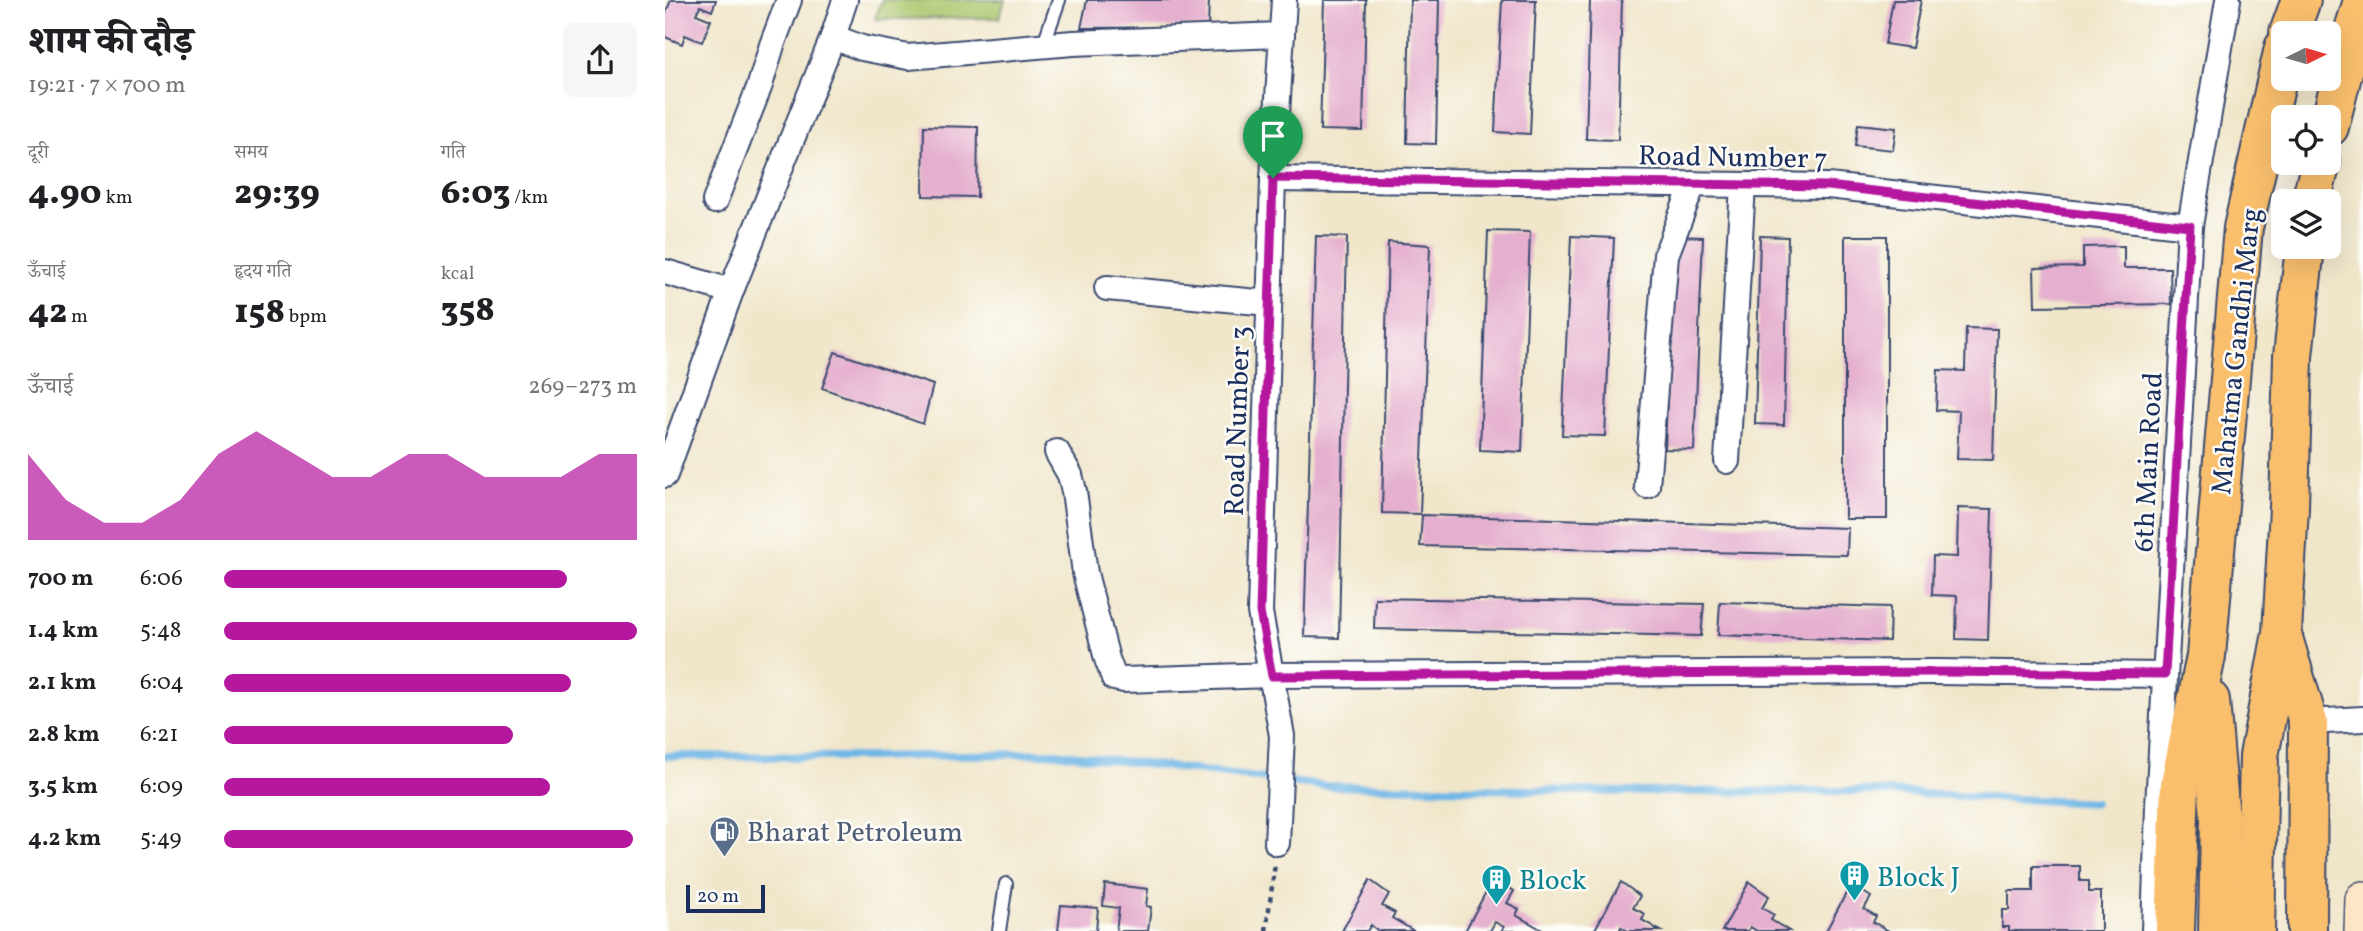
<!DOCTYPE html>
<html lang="hi">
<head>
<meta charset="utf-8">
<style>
	body { margin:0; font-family:Vollkorn,"Noto Serif Devanagari",serif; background:#f6f6f6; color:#202124; height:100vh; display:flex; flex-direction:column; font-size:26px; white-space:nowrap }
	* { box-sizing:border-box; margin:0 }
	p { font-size:23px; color:#757577 }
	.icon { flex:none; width:38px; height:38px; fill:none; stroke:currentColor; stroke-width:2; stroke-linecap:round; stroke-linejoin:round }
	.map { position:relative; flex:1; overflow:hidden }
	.panel { display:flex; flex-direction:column; background:#fff; width:665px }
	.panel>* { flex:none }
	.needle { width:46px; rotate:85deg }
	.buttons { position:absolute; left:1606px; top:21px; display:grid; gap:14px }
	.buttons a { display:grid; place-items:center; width:70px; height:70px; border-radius:10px; background:#fff; box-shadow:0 7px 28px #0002; font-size:35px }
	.scale { position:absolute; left:21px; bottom:18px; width:79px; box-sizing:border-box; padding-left:7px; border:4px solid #1b2f5e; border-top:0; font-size:19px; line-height:24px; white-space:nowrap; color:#1b2f5e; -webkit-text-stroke:5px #fdfcf7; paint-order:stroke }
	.pin { position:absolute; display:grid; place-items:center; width:60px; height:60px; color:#fff; margin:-72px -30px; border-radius:50% 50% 50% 0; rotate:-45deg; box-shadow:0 0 7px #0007 }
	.pin .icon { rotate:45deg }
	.round { display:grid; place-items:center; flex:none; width:74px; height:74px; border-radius:10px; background:#f6f6f6 }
	.summary { display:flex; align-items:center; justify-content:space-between; height:119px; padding:0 28px }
	h1 { font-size:38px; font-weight:800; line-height:52px }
	.stats { display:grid; grid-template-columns:repeat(3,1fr); gap:10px; height:119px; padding:7px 28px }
	.stats div { display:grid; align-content:center }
	.stats b { font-size:35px; font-weight:800 }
	.stats small { font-size:19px; font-weight:400 }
	.stats p { font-size:19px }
	.chart { height:196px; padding:14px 28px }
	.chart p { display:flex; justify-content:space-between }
	.chart svg { width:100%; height:126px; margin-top:7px; fill:#b5179e; opacity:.7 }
	ul { padding:0 28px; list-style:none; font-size:23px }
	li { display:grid; grid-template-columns:112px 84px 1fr; align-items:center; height:52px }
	li i { height:18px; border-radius:9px; background:#b5179e }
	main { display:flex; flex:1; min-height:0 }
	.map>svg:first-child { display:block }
	.green { fill:#aac56b; stroke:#627a64; stroke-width:2 }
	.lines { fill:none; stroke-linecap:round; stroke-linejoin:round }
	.stream { stroke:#6eb6e6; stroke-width:8 }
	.building { fill:#e5b0cf }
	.lane-casing { stroke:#3b4a6e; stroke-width:16 }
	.street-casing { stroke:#3b4a6e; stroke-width:28 }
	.secondary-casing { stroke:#3b4a6e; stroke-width:38 }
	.primary-casing { stroke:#3b4a6e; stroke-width:42 }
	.path { stroke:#3b4a6e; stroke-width:4.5; stroke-dasharray:5 5; stroke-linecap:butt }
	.lane { stroke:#fff; stroke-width:12 }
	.street { stroke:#fff; stroke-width:24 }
	.secondary { stroke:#fde5c5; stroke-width:35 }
	.primary { stroke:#f9bf6d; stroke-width:38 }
	.route-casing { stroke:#fff; stroke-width:14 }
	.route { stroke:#b5179e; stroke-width:9 }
	.labels { text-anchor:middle; stroke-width:5; stroke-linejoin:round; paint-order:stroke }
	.street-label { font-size:28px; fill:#1b2f5e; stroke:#fdfcf7 }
	.service-label { font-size:28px; fill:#4e5e75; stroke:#fdfcf7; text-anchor:start }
	.culture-label { font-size:28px; fill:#0d838f; stroke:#fdfcf7; text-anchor:start }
</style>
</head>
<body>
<main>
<section class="panel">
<div class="summary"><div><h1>शाम की दौड़</h1><p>19:21 · 7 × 700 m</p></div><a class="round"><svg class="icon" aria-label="share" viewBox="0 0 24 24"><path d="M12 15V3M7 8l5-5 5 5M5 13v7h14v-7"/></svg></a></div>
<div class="stats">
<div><p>दूरी</p><b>4.90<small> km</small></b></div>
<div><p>समय</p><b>29:39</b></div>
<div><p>गति</p><b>6:03<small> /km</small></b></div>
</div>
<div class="stats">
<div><p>ऊँचाई</p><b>42<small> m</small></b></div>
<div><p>हृदय गति</p><b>158<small> bpm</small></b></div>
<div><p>kcal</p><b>358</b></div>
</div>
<div class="chart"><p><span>ऊँचाई</span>269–273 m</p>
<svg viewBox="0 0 160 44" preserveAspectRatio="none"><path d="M0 44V14L10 30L20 38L30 38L40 30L50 14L60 6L70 14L80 22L90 22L100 14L110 14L120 22L130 22L140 22L150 14L160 14V44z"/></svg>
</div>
<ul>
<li><b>700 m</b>6:06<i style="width:83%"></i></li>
<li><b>1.4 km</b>5:48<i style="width:100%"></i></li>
<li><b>2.1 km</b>6:04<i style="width:84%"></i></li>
<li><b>2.8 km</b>6:21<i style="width:70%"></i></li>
<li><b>3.5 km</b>6:09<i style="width:79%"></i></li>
<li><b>4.2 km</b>5:49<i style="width:99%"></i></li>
</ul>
</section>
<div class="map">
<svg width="1698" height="931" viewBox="0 0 1698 931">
	<rect width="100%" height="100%" fill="#fdfcf7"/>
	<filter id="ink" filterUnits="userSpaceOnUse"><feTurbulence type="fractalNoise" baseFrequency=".0143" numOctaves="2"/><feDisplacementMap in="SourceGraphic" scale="14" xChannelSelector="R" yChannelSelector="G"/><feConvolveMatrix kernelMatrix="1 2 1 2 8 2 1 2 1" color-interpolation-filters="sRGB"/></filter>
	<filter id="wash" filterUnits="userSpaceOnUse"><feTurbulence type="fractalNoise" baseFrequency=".00686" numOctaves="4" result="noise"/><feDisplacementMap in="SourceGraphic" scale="28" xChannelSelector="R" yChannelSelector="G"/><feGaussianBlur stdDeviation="1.57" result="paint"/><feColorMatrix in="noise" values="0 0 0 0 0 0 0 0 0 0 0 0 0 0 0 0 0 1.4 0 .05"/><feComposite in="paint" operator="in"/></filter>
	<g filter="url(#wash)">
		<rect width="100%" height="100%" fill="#f0e6ca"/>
		<polygon class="green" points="217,0 340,0 334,18 210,19"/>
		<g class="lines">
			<polyline class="stream" points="0,756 203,757 391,753 658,786 964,792 1203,791 1430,803"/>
		</g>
		<g id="blocks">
			<g class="building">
				<polygon points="6,0 51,0 47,11 35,6 31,14 46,20 37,42 20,35 17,44 0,37 0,15"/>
				<polygon points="422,0 544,0 543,27 416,28"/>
				<polygon points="659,0 701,0 698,131 655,130"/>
				<polygon points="745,0 774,0 771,144 742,143"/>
				<polygon points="837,0 871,0 865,134 830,132"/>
				<polygon points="925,0 957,0 953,140 921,139"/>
				<polygon points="1228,0 1256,0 1247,48 1220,44"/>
				<polygon points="1193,124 1231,128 1228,150 1190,146"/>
				<polygon points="259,126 313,127 312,197 258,196"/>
				<polygon points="823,231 865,232 857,452 815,450"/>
				<polygon points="651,236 682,237 674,638 639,637"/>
				<polygon points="906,236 949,238 940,436 897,435"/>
				<polygon points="1009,236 1038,237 1029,450 1000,449"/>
				<polygon points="1095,236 1123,237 1119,425 1090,424"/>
				<rect x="1180" y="236" width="42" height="283"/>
				<polygon points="723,242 765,245 755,514 717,513"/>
				<polygon points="1459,246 1459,268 1505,268 1506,304 1370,306 1369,268 1418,267 1418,247"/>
				<polygon points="1301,328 1332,329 1328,460 1292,459 1294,411 1271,410 1273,370 1300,371"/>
				<polygon points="170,352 268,385 258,424 157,388"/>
				<polygon points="1293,508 1327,509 1323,640 1291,639 1292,596 1267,595 1268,556 1292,557"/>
				<polygon points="757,515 1183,528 1182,555 755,546"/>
				<polygon points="710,598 1039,604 1036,636 709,629"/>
				<polygon points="1055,602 1225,607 1224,641 1053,635"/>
				<polygon points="1368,866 1415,866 1415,881 1424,881 1424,892 1436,892 1436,931 1344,931 1344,927 1337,927 1337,910 1344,910 1344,891 1368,891"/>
				<polygon points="829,877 849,891 842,903 854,909 851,915 879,931 836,931 839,927 830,922 825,931 800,931"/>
				<polygon points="705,880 724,894 717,906 730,913 727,918 749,931 713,931 706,925 702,931 677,931"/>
				<polygon points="956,882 975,896 968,908 980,914 977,920 996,931 963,931 956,927 954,931 929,931"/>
				<polygon points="1084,882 1104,896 1097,908 1109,915 1106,920 1124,931 1092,931 1085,927 1083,931 1057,931"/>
				<polygon points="440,884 483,889 481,906 486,907 483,931 451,931 454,908 438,906"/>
				<polygon points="1186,884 1206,897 1199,909 1211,916 1208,922 1224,931 1192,931 1187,929 1186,931 1161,931"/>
				<polygon points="396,905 433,908 431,931 393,931"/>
			</g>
		</g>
	</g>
	<g filter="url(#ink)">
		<use href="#blocks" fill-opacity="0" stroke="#3b4a6e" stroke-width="2"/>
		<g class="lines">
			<defs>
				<g id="lane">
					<polyline points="378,46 394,0"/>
					<polyline points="334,931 341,884"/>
				</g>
				<g id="street">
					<polyline points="168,37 197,48 243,57 408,43 617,35"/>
					<polyline points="608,179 1163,186 1525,226"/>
					<polyline points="50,201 95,85 107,45 124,0"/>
					<polyline points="0,272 66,291 168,37 180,0"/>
					<polyline points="442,288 604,303"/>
					<polyline points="392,452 405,475 409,491 420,573 442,659 449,678 459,680 607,675 1272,672 1500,675"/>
					<polyline points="1062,461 1078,185"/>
					<polyline points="0,475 66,291"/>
					<polyline points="982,486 1001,255 1028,184"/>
					<polyline points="1643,722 1698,719"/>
					<polyline points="612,843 617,736 595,612 608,179 619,0"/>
					<polyline points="1489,931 1493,806 1525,226 1563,0"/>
				</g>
				<polyline id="secondary" points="1697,931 1698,899"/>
				<g id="primary">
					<polyline points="1624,33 1636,0"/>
					<polyline points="1664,127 1687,36 1698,1"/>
					<polyline points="1646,201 1656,163"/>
					<polyline points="1618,638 1643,722 1642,931"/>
					<polyline points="1545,700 1555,817 1553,931"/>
					<polyline points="1510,931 1515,784 1541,656 1578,228 1619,48"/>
					<polyline points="1590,931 1594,756 1617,633 1624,508 1628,356 1640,247"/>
				</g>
			</defs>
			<use href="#lane" class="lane-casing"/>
			<use href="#street" class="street-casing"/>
			<use href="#secondary" class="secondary-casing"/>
			<use href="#primary" class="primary-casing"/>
			<polyline class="path" points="601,931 610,864"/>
			<use href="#lane" class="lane"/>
			<use href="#street" class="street"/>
			<use href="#secondary" class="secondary"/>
			<use href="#primary" class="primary"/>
		</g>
	</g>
	<g class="lines" filter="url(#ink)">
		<defs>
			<polygon id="route" points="608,178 1163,186 1525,226 1500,674 1272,672 607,676 595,612"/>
		</defs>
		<use href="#route" class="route-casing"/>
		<use href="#route" class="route"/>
	</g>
	<defs>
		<symbol id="fuel-pin" viewBox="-11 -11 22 30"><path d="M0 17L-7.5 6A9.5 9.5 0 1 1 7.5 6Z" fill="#5c6f8a" stroke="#fdfcf7"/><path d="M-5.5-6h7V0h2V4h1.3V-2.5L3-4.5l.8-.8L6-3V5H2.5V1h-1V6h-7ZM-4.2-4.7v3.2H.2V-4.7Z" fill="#fff"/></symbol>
		<symbol id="building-pin" viewBox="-11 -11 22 30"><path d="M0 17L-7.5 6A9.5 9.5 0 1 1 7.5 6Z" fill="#0f9aa8" stroke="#fdfcf7"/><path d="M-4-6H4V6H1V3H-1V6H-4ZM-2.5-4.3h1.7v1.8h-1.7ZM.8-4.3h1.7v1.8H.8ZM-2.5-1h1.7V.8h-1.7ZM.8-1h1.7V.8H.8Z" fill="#fff"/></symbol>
	</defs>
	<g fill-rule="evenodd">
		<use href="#fuel-pin" x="42" y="814" width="35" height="47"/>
		<use href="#building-pin" x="1172" y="858" width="35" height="47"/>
		<use href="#building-pin" x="814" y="862" width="35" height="47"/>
	</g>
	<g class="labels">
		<g class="street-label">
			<text transform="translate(1068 156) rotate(1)" y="10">Road Number 7</text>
			<text transform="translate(1570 351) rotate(-84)" y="10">Mahatma Gandhi Marg</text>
			<text transform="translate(571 421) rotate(-88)" y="10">Road Number 3</text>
			<text transform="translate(1482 462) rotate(-87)" y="10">6th Main Road</text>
		</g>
		<g class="service-label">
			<text x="82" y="841">Bharat Petroleum</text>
		</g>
		<g class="culture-label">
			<text x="1212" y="886">Block J</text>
			<text x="854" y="889">Block</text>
		</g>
	</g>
</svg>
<div class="buttons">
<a><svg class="needle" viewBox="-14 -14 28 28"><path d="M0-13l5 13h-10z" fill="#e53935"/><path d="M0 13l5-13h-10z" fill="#757577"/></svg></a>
<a><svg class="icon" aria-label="locate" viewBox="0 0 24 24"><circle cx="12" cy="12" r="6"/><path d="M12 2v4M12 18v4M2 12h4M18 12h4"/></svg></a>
<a><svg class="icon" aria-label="layers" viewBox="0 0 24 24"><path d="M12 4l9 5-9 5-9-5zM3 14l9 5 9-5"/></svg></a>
</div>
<div class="scale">20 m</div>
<div class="pin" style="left:608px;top:178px;background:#1e9e55"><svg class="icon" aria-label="arrive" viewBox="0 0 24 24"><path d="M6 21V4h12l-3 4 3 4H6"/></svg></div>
</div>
</main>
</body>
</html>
